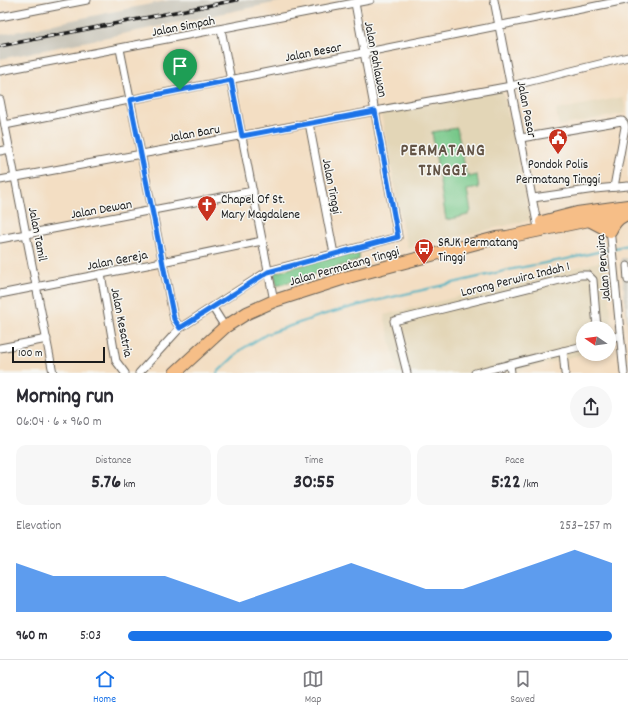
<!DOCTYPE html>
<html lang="en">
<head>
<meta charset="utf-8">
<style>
	body { margin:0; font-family:Dekko,sans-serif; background:#f7f7f7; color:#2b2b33; height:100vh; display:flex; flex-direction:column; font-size:15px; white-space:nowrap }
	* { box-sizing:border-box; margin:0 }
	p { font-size:13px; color:#7c7c81 }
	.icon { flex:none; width:22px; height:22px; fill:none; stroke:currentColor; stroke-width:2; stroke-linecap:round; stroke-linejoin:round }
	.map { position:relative; height:373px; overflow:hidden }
	.details { display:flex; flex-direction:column; background:#fff; flex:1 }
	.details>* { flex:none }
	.needle { width:26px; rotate:283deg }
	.controls { position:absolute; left:576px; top:321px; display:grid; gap:8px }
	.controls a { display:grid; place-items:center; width:40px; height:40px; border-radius:50%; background:#fff; box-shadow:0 2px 6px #0003; font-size:20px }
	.scale { position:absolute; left:12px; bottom:10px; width:93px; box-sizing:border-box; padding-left:4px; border:2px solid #1c1c1c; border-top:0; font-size:11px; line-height:14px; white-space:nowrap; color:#1c1c1c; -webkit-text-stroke:3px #f6f6f2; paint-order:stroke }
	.pin { position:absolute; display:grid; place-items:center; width:34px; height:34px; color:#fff; margin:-41px -17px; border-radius:50% 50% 50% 0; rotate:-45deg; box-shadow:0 0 4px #0007 }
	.pin .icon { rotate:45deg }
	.round { display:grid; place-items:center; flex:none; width:42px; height:42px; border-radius:21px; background:#f7f7f7 }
	.headline { display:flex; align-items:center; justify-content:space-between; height:68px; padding:0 16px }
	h1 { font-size:22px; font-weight:700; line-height:30px }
	.figures { display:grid; grid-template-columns:repeat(3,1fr); gap:6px; height:68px; padding:4px 16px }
	.figures div { display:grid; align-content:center; border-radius:10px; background:#f7f7f7; text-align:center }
	.figures b { font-size:20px; font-weight:700 }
	.figures small { font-size:11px; font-weight:400 }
	.figures p { font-size:11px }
	.chart { height:112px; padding:8px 16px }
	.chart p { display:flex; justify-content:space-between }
	.chart svg { width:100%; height:72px; margin-top:4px; fill:#1a73e8; opacity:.7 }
	ul { padding:0 16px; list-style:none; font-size:13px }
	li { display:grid; grid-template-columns:64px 48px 1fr; align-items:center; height:30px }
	li i { height:10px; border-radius:5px; background:#1a73e8 }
	.tab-bar { display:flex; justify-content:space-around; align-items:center; height:56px; border-top:1px solid #e1e1e2; background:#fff; font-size:11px; color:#7c7c81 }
	.tab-bar a { display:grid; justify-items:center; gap:2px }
	.tab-bar .on { color:#1a73e8 }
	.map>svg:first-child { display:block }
	.built { fill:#e3d6b7 }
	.industrial { fill:#c8c4b8 }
	.green { fill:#77c889; stroke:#4a7252 }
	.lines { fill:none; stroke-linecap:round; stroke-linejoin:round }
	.stream { stroke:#44b0c2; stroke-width:2 }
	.minor-casing { stroke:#676056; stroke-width:9 }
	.trunk-casing { stroke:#676056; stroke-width:14 }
	.minor { stroke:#fff; stroke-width:7 }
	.trunk { stroke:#f6be87; stroke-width:12 }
	.rail-casing { stroke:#1c1c1c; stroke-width:3.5 }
	.rail { stroke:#f6f6f2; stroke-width:2; stroke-dasharray:6; stroke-linecap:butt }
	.route-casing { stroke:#fff; stroke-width:8 }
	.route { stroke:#1a73e8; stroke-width:5 }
	.labels { text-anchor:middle; stroke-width:3; stroke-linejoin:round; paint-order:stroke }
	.street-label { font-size:13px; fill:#1c1c1c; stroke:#f6f6f2 }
	.poi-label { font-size:13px; fill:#1c1c1c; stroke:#f6f6f2; text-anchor:start }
	.district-label { font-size:17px; font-weight:bold; letter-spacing:1px; fill:#625345; stroke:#f6f6f2 }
</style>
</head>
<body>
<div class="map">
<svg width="628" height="373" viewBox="0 0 628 373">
	<rect width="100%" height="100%" fill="#f6f6f2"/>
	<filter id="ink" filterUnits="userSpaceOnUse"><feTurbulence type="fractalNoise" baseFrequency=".025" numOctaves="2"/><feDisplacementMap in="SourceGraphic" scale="8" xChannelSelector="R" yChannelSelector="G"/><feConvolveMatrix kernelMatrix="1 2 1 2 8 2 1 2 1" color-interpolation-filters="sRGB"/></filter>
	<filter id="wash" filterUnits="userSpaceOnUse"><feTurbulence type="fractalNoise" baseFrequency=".012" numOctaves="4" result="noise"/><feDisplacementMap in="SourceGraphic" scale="16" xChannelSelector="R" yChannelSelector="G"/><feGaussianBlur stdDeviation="0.9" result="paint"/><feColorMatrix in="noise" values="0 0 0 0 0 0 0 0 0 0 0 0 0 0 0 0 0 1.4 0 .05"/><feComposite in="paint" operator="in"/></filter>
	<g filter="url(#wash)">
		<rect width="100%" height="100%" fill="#f3dec3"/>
		<g class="built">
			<polygon points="503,90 530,220 408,248 403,230 381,113"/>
			<polygon points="623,97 626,113 559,126 556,110"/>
			<polygon points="606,260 614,346 609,347 609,328 583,328 583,354 508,373 398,373 384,315"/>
		</g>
		<g class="industrial">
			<polygon points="170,0 288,0 0,59 0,35"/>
			<polygon points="621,258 628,258 628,332"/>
		</g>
		<g class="green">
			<polygon points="457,128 466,172 464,173 464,175 469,174 469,177 477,175 479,188 467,190 471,211 468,215 446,220 432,132"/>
			<polygon points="359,249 359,260 277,286 274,273"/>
		</g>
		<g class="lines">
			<polyline class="stream" points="217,373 242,349 267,334 322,315 371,302 513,269 567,259 628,245"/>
		</g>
	</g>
	<g filter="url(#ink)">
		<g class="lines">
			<defs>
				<g id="minor">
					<polyline points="494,0 537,223"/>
					<polyline points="0,17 87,0"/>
					<polyline points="221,29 274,301"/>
					<polyline points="120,49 174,319 180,328"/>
					<polyline points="0,71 370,0"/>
					<polyline points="0,100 53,373"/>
					<polyline points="309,123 334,254"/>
					<polyline points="5,125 626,0"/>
					<polyline points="521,138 622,121 624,123 625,127 614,187"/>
					<polyline points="0,151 10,149"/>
					<polyline points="0,180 511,86 628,57"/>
					<polyline points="533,198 595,189 628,186"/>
					<polyline points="610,228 624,373"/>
					<polyline points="0,239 253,191"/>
					<polyline points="627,266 628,280"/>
					<polyline points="101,274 116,361 125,373"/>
					<polyline points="0,294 162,262 262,241"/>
					<polyline points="213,308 225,327"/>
					<polyline points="609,339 620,335"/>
					<polyline points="0,348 47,339"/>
					<polyline points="563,351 565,373"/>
					<polyline points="510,364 511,373"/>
					<polyline points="139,373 180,328 268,271 398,237 355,3"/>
					<polyline points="407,373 394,321 580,275 588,275 593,280 597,328"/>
					<polyline points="475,373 583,346"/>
				</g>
				<g id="trunk">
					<path d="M 589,220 L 610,231 C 614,223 617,219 625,215"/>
					<polyline points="542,222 577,213 628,206"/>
					<polyline points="175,373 225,327 247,313 274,301 348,277 496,238 507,237 589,220 628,214"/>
				</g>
			</defs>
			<use href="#minor" class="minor-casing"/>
			<use href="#trunk" class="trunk-casing"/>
			<use href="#minor" class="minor"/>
			<use href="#trunk" class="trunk"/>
			<defs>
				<polyline id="rail" points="0,46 237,0"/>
			</defs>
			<use href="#rail" class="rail-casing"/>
			<use href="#rail" class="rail"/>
		</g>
	</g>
	<g class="lines" filter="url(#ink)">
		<defs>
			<polygon id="route" points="231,80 242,136 375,111 398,237 268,272 180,328 174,319 130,100"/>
		</defs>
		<use href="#route" class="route-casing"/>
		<use href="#route" class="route"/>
	</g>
	<defs>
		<symbol id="civic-pin" viewBox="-11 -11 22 30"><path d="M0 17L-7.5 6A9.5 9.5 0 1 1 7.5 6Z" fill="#c8321e" stroke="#f6f6f2"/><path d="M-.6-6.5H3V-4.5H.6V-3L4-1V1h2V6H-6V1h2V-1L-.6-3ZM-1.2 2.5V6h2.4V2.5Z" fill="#fff"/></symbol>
		<symbol id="church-pin" viewBox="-11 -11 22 30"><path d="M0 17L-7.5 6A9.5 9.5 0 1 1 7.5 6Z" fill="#c8321e" stroke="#f6f6f2"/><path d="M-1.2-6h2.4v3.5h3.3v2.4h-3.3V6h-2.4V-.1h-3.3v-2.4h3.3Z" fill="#fff"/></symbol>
		<symbol id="bus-pin" viewBox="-11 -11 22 30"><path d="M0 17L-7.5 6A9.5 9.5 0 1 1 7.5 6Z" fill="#c8321e" stroke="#f6f6f2"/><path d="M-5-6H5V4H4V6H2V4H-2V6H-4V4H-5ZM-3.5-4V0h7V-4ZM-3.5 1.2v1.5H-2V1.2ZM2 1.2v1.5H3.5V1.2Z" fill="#fff"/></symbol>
	</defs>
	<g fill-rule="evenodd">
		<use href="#civic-pin" x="547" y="127" width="22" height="30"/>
		<use href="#church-pin" x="196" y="194" width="22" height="30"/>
		<use href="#bus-pin" x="413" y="237" width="22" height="30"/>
	</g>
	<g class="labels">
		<g class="street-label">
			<text transform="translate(183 25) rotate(-11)" y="5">Jalan Simpah</text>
			<text transform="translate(313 51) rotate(-11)" y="5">Jalan Besar</text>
			<text transform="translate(377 59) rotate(79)" y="5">Jalan Pahlawan</text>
			<text transform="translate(528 109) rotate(79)" y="5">Jalan Pasar</text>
			<text transform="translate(194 132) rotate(-10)" y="5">Jalan Baru</text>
			<text transform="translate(333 186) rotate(79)" y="5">Jalan Tinggi</text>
			<text transform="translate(101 208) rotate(-10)" y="5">Jalan Dewan</text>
			<text transform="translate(39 234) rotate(79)" y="5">Jalan Tamil</text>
			<text transform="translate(117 259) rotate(-11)" y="5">Jalan Gereja</text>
			<text transform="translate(344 265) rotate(-16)" y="5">Jalan Permatang Tinggi</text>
			<text transform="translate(602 268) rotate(-95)" y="5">Jalan Perwira</text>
			<text transform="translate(515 278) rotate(-14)" y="5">Lorong Perwira Indah 1</text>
			<text transform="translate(123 322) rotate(79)" y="5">Jalan Kesatria</text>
		</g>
		<g class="poi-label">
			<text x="558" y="168" text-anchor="middle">Pondok Polis<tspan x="558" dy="15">Permatang Tinggi</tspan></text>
			<text x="221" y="203">Chapel Of St.<tspan x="221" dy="15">Mary Magdalene</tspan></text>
			<text x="438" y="246">SRJK Permatang<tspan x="438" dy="15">Tinggi</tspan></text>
		</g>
		<g class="district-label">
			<text x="443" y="155">PERMATANG<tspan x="443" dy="20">TINGGI</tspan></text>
		</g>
	</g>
</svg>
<div class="controls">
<a><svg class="needle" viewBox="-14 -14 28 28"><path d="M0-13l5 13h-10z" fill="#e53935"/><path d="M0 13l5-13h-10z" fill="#7c7c81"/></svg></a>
</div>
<div class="scale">100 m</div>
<div class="pin" style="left:180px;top:90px;background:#1e9e55"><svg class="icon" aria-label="arrive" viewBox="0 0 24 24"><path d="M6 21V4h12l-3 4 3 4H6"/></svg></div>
</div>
<section class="details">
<div class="headline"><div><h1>Morning run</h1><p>06:04 · 6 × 960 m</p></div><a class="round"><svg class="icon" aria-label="share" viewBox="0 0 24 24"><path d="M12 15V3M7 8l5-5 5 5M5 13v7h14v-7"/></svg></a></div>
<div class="figures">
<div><p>Distance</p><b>5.76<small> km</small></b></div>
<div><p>Time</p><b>30:55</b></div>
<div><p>Pace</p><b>5:22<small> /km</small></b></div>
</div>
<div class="chart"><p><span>Elevation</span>253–257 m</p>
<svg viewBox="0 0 160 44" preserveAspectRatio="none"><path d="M0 44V14L10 22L20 22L30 22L40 22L50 30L60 38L70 30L80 22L90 14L100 22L110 30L120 30L130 22L140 14L150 6L160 14V44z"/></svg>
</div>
<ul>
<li><b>960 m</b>5:03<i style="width:100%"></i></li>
</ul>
</section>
<nav class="tab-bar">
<a class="on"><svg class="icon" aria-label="home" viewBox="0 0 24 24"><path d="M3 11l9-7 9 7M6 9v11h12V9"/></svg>Home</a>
<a><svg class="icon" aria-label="map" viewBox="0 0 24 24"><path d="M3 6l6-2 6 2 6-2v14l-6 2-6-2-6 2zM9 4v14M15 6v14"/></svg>Map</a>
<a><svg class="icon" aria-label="saved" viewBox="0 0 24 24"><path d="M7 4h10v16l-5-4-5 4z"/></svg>Saved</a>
</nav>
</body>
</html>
